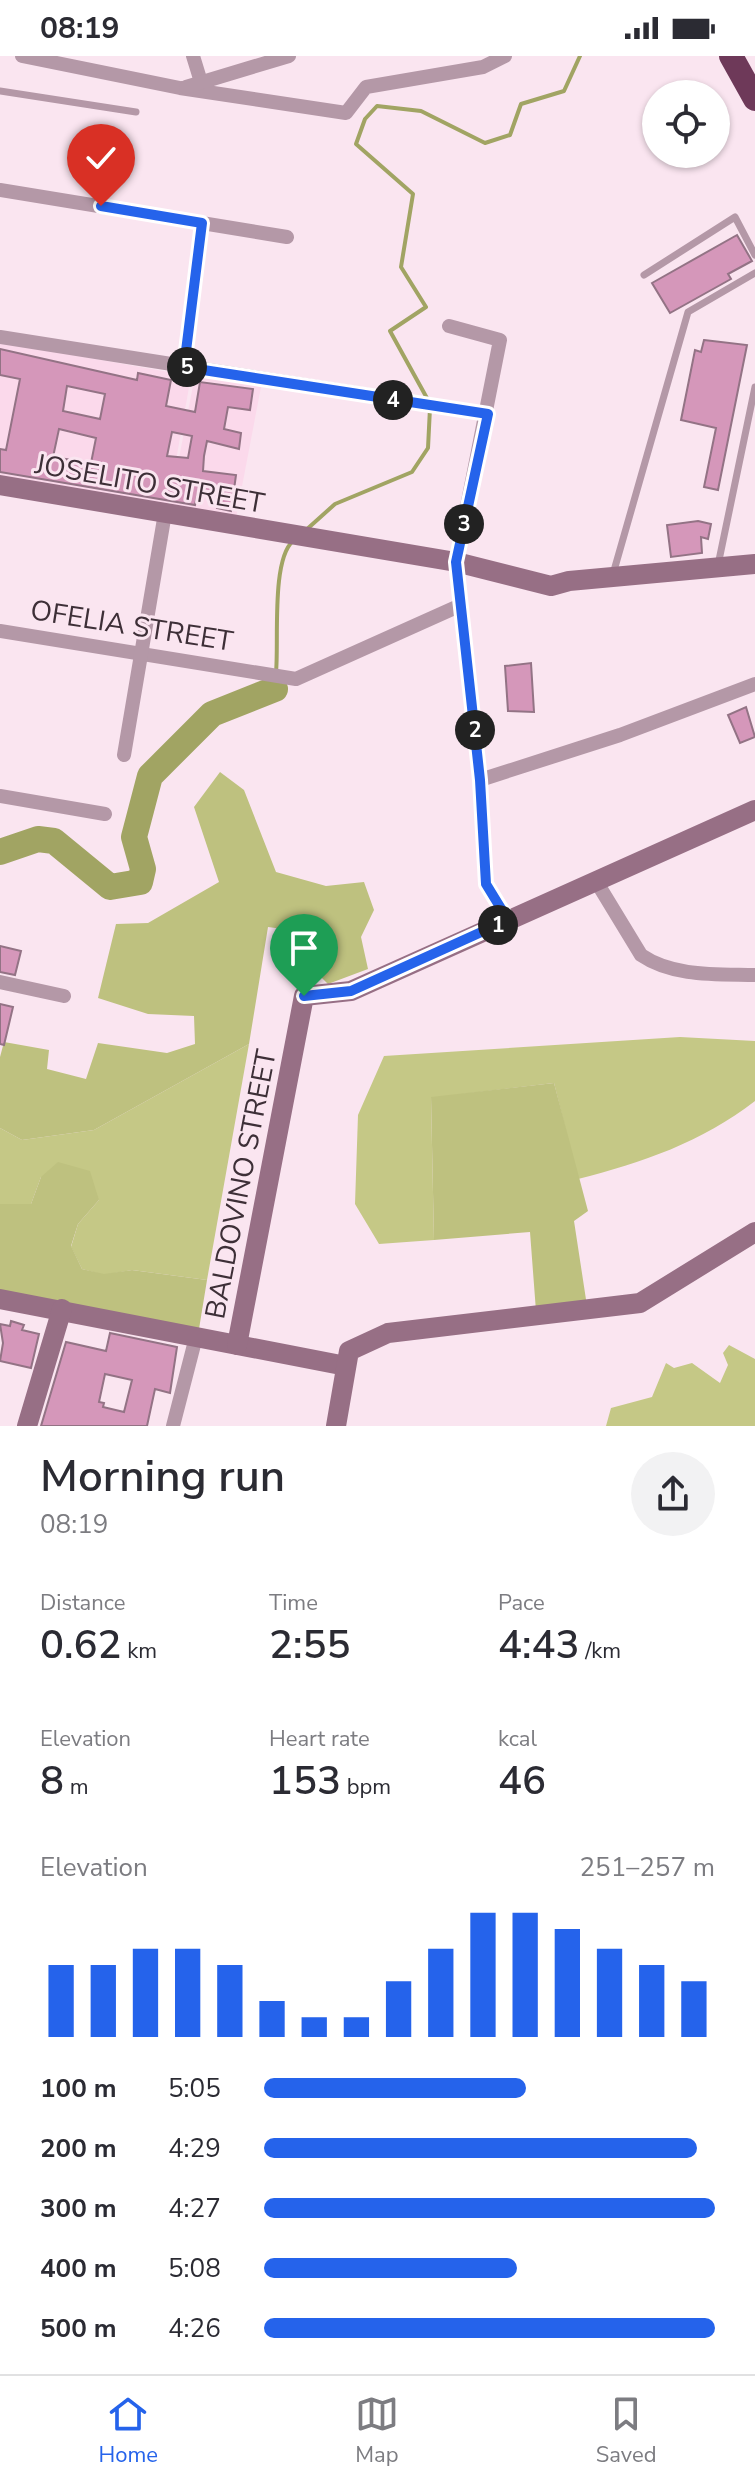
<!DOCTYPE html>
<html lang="en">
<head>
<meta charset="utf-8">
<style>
	body { margin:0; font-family:"Nunito Sans",sans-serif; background:#f2f2f3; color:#2b2b33; height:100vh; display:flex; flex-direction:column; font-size:30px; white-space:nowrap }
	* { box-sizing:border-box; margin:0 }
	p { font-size:26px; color:#7c7c81 }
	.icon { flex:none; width:44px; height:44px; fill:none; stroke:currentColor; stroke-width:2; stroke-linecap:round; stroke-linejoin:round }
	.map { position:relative; height:1370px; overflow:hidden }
	.drawer { display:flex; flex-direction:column; background:#fff; flex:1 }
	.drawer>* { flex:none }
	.buttons { position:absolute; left:642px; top:24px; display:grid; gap:16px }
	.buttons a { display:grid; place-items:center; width:88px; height:88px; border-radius:50%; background:#fff; box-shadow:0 2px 6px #0004; font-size:40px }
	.pin { position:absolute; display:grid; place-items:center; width:68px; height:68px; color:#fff; margin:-82px -34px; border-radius:50% 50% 50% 0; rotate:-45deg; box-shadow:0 0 8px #0007 }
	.pin .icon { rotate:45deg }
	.km { position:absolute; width:40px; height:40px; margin:-20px; border-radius:50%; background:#222; color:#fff; font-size:22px; line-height:40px; text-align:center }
	.round { display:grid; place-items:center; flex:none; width:84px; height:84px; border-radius:42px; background:#f2f2f3 }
	.overview { display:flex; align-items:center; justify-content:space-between; height:136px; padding:0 40px }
	h1 { font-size:44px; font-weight:600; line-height:60px }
	.figures { display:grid; grid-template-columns:repeat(3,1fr); gap:12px; height:136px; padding:8px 40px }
	.figures div { display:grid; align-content:center }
	.figures b { font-size:40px; font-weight:600 }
	.figures small { font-size:22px; font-weight:400 }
	.figures p { font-size:22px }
	.chart { height:224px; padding:16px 40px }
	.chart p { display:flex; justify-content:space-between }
	.chart svg { width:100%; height:144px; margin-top:8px; stroke:#2563eb; stroke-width:6 }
	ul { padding:0 40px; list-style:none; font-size:26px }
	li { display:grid; grid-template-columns:128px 96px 1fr; align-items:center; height:60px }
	li i { height:20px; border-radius:10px; background:#2563eb }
	.status { display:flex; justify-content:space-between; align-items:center; height:56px; padding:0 40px; background:#fff; direction:ltr }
	.status svg { height:22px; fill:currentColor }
	.tabs { display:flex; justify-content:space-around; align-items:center; height:112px; border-top:2px solid #e1e1e2; background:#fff; font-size:22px; color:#7c7c81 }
	.tabs a { display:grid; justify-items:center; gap:4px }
	.tabs .active { color:#2563eb }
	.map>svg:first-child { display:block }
	.built { fill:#fbd9eb }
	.green { fill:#c5c886 }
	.forest { fill:#bec17f }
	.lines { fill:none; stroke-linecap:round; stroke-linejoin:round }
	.stream { stroke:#a1a463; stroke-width:4 }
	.river { stroke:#a1a463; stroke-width:26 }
	.building { fill:#d597ba; stroke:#937385; stroke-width:2; fill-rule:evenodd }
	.lane { stroke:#b498a7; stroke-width:7 }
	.street { stroke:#b498a7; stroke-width:14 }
	.secondary { stroke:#976f85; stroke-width:20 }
	.highway { stroke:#6e3959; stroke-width:24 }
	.route-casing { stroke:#fff; stroke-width:16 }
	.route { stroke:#2563eb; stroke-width:10 }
	.labels { text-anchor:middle; stroke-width:6; stroke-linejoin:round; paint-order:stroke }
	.street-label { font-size:28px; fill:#3d2f37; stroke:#fae5f0 }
</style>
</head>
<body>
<div class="status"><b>08:19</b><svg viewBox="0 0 49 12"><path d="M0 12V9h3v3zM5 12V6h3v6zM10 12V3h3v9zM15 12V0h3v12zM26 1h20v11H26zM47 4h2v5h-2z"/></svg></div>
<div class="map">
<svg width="755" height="1370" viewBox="0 0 755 1370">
	<rect width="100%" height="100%" fill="#fae5f0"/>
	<g class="built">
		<polygon points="0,286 191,320 167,455 0,425"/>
		<polygon points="195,319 261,331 235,467 169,454"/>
	</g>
	<g class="green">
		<path d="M 680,981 L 755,985 L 755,1045 C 702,1086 642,1107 578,1123 L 554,1027 L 431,1042 L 434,1184 L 379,1188 L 355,1148 L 358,1059 L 384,1000 Z"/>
		<polygon points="249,988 207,1224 132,1214 104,1219 82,1213 71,1191 78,1168 99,1144 41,1121 31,1148 0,1148 0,1072 22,1084 94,1074"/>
		<polygon points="729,1289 755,1303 755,1370 606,1370 611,1352 652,1341 666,1307 674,1312 692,1307 720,1327 728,1309 723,1297"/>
	</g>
	<g class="forest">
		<polygon points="220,716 244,734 276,816 326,830 364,826 374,854 361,881 368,913 328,928 313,913 320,878 268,871 249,988 94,1074 22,1084 0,1072 0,1001 4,986 49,994 47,1013 86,1023 98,987 167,997 195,988 194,960 148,958 98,942 116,868 148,867 219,826 194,751"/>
		<polygon points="554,1027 588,1155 574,1165 587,1250 536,1255 530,1176 434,1184 431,1041"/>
		<polygon points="58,1106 90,1115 99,1144 78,1168 71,1190 82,1213 104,1218 132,1214 207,1224 199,1273 0,1235 0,1148 31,1148 41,1121"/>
	</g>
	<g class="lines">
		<g class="stream">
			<polyline points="428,344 390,275 426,251 401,211 413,138 356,88 365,63 377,50 421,55 485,87 510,79 521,48 564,35 580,0"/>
			<polyline points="306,474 335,448 412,416 428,392 430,352"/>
			<path d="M 276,616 C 279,587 271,504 293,485"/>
		</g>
		<polyline class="river" points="0,796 38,783 54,785 110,831 140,826 143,813 134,781 150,720 212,658 275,633"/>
	</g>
	<g class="building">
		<polygon points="737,179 752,205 728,218 731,223 670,257 652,227"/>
		<polygon points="704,284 747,289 718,434 704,431 716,372 681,364 695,294 701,296"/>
		<path d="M 0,293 L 137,324 L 138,317 L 171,324 L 166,350 L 195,356 L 200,326 L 253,333 L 250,354 L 228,351 L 224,373 L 241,377 L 239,393 L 207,385 L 204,400 L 203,415 L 236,419 L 231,455 L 217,452 L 219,439 L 198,436 L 195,449 L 0,416 L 0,393 L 6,394 L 20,323 L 0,319 ZM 67,330 L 105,338 L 100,363 L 63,355 ZM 59,373 L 96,382 L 91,407 L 53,401 ZM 172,376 L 192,380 L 188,402 L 167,400 Z"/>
		<polygon points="698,465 711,468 708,483 701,481 702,497 671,501 667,469"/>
		<polygon points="531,607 534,656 508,655 505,610"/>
		<polygon points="746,651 755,681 740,687 728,659"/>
		<polygon points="0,890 21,895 15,919 0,916"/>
		<polygon points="0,948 13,951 4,989 0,988"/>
		<polygon points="11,1265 24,1269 22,1274 39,1278 31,1312 0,1305 3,1287 0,1268 10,1270"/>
		<path d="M 110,1277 L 177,1291 L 170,1337 L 155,1333 L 147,1370 L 41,1370 L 66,1286 L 106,1295 ZM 105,1318 L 132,1324 L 124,1356 L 103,1351 L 104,1347 L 99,1346 Z"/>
	</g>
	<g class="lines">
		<g class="lane">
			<polyline points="0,35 136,56"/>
			<polyline points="644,219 735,161 755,199"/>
			<polyline points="718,509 755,331"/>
			<polyline points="613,518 688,256 755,217"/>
		</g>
		<g class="street">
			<polyline points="22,0 180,32 346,57 366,31 483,11 505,0"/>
			<polyline points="193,0 201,26"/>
			<polyline points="186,31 289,0"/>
			<polyline points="0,134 287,181"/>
			<polyline points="449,270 500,284 456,506 480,724 486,828 508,864"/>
			<polyline points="0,281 488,358"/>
			<polyline points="184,311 202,167"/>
			<polyline points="0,575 296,623 461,549"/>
			<polyline points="124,699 165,457"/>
			<polyline points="480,724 620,679 755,628"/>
			<polyline points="0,740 105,758"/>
			<path d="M 596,825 L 641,899 C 673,921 717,918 755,919"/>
			<polyline points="0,926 64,940"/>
			<polyline points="173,1370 196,1281"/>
		</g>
		<g class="secondary">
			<polyline points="0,429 456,506 551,530 569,525 755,508"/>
			<polyline points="0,1243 346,1310"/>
			<polyline points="237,1289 304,940 351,935 755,754"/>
			<polyline points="27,1370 62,1253"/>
			<polyline points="336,1370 349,1295 388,1277 640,1247 755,1176"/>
		</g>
		<polyline class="highway" points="731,0 755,43"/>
	</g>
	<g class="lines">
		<defs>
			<polyline id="route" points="101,150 202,167 184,311 488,358 456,506 480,724 486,828 508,864 351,935 304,940"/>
		</defs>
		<use href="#route" class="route-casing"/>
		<use href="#route" class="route"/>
	</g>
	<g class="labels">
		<g class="street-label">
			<text transform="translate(150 427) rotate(10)" y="10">JOSELITO STREET</text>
			<text transform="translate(132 569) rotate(9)" y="10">OFELIA STREET</text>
			<text transform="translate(240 1128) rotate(-79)" y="10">BALDOVINO STREET</text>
		</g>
	</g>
</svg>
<div class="buttons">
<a><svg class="icon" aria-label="locate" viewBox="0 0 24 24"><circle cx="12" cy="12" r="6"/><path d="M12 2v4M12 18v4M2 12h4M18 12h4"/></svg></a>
</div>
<div class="pin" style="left:304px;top:940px;background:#1e9e55"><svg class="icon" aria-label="arrive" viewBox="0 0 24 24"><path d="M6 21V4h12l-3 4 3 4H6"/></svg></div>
<div class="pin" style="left:101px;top:150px;background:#d93025"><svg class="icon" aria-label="check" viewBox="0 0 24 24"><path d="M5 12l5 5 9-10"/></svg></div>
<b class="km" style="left:498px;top:869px">1</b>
<b class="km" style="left:475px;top:674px">2</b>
<b class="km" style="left:464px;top:468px">3</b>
<b class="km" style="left:393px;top:344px">4</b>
<b class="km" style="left:187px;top:311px">5</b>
</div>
<section class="drawer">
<div class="overview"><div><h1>Morning run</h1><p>08:19</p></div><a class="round"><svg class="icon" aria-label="share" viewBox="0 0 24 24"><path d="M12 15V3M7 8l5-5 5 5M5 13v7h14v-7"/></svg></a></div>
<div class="figures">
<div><p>Distance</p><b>0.62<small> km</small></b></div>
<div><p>Time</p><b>2:55</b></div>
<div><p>Pace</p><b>4:43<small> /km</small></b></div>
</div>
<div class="figures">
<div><p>Elevation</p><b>8<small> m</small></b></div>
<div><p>Heart rate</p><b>153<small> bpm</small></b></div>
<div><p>kcal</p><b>46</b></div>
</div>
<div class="chart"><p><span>Elevation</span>251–257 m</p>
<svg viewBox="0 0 160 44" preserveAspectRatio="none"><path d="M5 44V22M15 44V22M25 44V17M35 44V17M45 44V22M55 44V33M65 44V38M75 44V38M85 44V27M95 44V17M105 44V6M115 44V6M125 44V11M135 44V17M145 44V22M155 44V27"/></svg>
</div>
<ul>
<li><b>100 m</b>5:05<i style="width:58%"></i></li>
<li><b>200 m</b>4:29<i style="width:96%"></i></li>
<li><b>300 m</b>4:27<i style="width:100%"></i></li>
<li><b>400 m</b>5:08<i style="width:56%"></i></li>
<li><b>500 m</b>4:26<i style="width:100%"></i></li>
</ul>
</section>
<nav class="tabs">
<a class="active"><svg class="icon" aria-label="home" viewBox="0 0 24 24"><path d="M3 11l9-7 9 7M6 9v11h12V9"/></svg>Home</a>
<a><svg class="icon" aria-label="map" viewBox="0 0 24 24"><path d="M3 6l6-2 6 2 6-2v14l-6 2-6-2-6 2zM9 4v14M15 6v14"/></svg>Map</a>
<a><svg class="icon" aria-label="saved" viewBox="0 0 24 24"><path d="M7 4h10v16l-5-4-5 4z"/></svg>Saved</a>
</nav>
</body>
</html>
